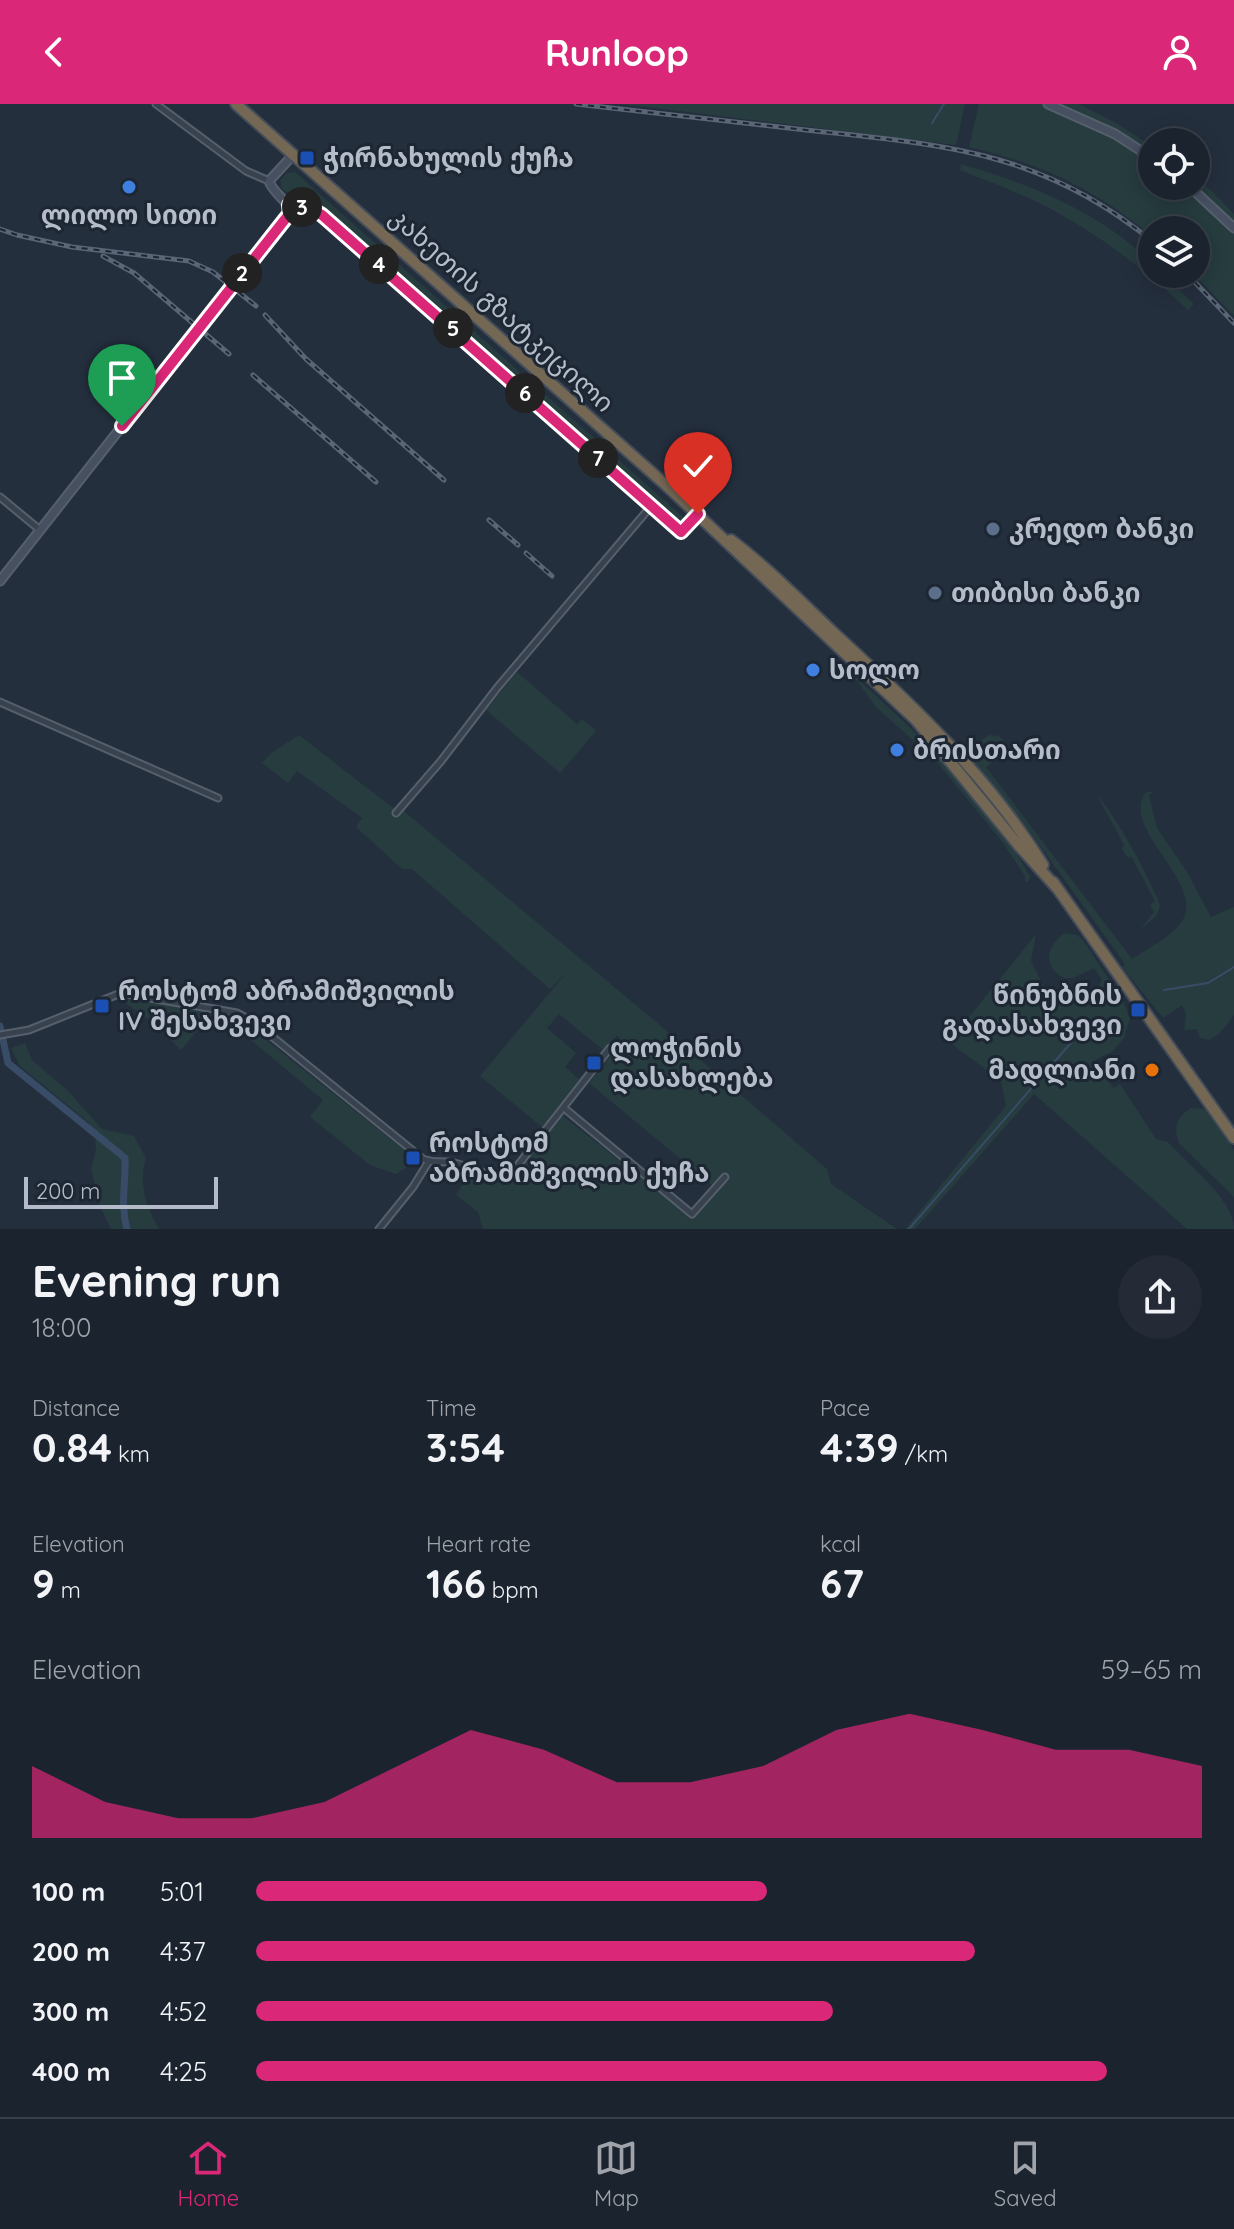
<!DOCTYPE html>
<html lang="en">
<head>
<meta charset="utf-8">
<style>
	body { margin:0; font-family:Quicksand,"Noto Sans Georgian",sans-serif; background:#242b36; color:#f1f3f6; height:100vh; display:flex; flex-direction:column; font-size:30px; white-space:nowrap }
	* { box-sizing:border-box; margin:0 }
	p { font-size:26px; color:#a0a4aa }
	.icon { flex:none; width:44px; height:44px; fill:none; stroke:currentColor; stroke-width:2; stroke-linecap:round; stroke-linejoin:round }
	.map { position:relative; height:1125px; overflow:hidden }
	.panel { display:flex; flex-direction:column; background:#1b232e; flex:1 }
	.panel>* { flex:none }
	.buttons { position:absolute; left:1138px; top:24px; display:grid; gap:16px }
	.buttons a { display:grid; place-items:center; width:72px; height:72px; border-radius:50%; background:#1b232e; box-shadow:0 4px 20px #0003,0 0 0 2px #39404a; font-size:40px }
	.scale { position:absolute; left:24px; bottom:20px; width:194px; box-sizing:border-box; padding-left:8px; border:4px solid #b4bcc9; border-top:0; font-size:22px; line-height:28px; white-space:nowrap; color:#b4bcc9; -webkit-text-stroke:6px #1d2633; paint-order:stroke }
	.pin { position:absolute; display:grid; place-items:center; width:68px; height:68px; color:#fff; margin:-82px -34px; border-radius:50% 50% 50% 0; rotate:-45deg; box-shadow:0 0 8px #0007 }
	.pin .icon { rotate:45deg }
	.km { position:absolute; width:40px; height:40px; margin:-20px; border-radius:50%; background:#222; color:#fff; font-size:22px; line-height:40px; text-align:center }
	.round { display:grid; place-items:center; flex:none; width:84px; height:84px; border-radius:42px; background:#242b36 }
	.summary { display:flex; align-items:center; justify-content:space-between; height:136px; padding:0 32px }
	h1 { font-size:44px; font-weight:700; line-height:60px }
	.stats { display:grid; grid-template-columns:repeat(3,1fr); gap:12px; height:136px; padding:8px 32px }
	.stats div { display:grid; align-content:center }
	.stats b { font-size:40px; font-weight:700 }
	.stats small { font-size:22px; font-weight:400 }
	.stats p { font-size:22px }
	.chart { height:224px; padding:16px 32px }
	.chart p { display:flex; justify-content:space-between }
	.chart svg { width:100%; height:144px; margin-top:8px; fill:#db2777; opacity:.7 }
	ul { padding:0 32px; list-style:none; font-size:26px }
	li { display:grid; grid-template-columns:128px 96px 1fr; align-items:center; height:60px }
	li i { height:20px; border-radius:10px; background:#db2777 }
	header { display:flex; justify-content:space-between; align-items:center; height:104px; padding:0 32px; background:#db2777; color:#fff; font-size:36px; font-weight:700 }
	.tab-bar { display:flex; justify-content:space-around; align-items:center; height:112px; border-top:2px solid #39404a; background:#1b232e; font-size:22px; color:#a0a4aa }
	.tab-bar a { display:grid; justify-items:center; gap:4px }
	.tab-bar .on { color:#db2777 }
	.map>svg:first-child { display:block }
	.green { fill:#263c3f; fill-rule:evenodd }
	.lines { fill:none; stroke-linecap:round; stroke-linejoin:round }
	.stream { stroke:#394c67; stroke-width:2 }
	.canal { stroke:#394c67; stroke-width:7 }
	.street-casing { stroke:#565f6c; stroke-width:9 }
	.secondary-casing { stroke:#565f6c; stroke-width:11 }
	.highway-casing { stroke:#434c59; stroke-width:14 }
	.street { stroke:#38414e; stroke-width:5 }
	.secondary { stroke:#465061; stroke-width:7 }
	.highway { stroke:#746855; stroke-width:10 }
	.rail-casing { stroke:#5a6575; stroke-width:5 }
	.rail { stroke:#1d2633; stroke-width:2; stroke-dasharray:6; stroke-linecap:butt }
	.route-casing { stroke:#fff; stroke-width:16 }
	.route { stroke:#db2777; stroke-width:10 }
	.transit-dot { fill:#1a4fb4; stroke:#1d2633; stroke-width:3 }
	.shop-dot { fill:#3f7fe0; stroke:#1d2633; stroke-width:3 }
	.service-dot { fill:#5c6f8a; stroke:#1d2633; stroke-width:3 }
	.food-dot { fill:#e8710a; stroke:#1d2633; stroke-width:3 }
	.labels { text-anchor:middle; stroke-width:6; stroke-linejoin:round; paint-order:stroke }
	.poi-label { font-size:26px; font-weight:bold; fill:#b4bcc9; stroke:#1d2633; text-anchor:start }
	.street-label { font-size:26px; fill:#b4bcc9; stroke:#1d2633 }
</style>
</head>
<body>
<header><svg class="icon" aria-label="back" viewBox="0 0 24 24"><path d="M15 5l-7 7 7 7"/></svg>Runloop<svg class="icon" aria-label="person" viewBox="0 0 24 24"><circle cx="12" cy="8" r="4"/><path d="M4 21q1-7 8-7t8 7"/></svg></header>
<div class="map">
<svg width="1234" height="1125" viewBox="0 0 1234 1125">
	<rect width="100%" height="100%" fill="#242f3e"/>
	<g class="green">
		<polygon points="622,0 965,0 956,41"/>
		<path d="M 979,0 L 1079,0 L 1116,19 L 1152,42 L 1152,82 L 1196,82 L 1196,74 L 1212,87 L 1234,110 L 1234,212 L 1194,170 L 1196,126 L 1152,126 L 1152,132 C 1091,83 1044,61 969,43 Z"/>
		<path d="M 961,60 C 1030,80 1100,108 1152,159 L 1152,170 L 1163,170 L 1194,200 L 1188,206 C 1144,165 1095,127 1041,100 C 1015,87 987,77 960,66 Z"/>
		<path d="M 295,68 L 683,413 L 686,415 L 682,419 L 678,418 L 321,101 C 308,94 293,94 282,85 L 280,76 L 287,69 Z"/>
		<polygon points="517,568 577,620 582,615 596,627 560,669 486,606"/>
		<path d="M 851,569 C 914,625 990,698 1030,773 L 1028,778 L 1025,777 L 1025,772 L 1003,739 L 937,658 L 876,603 Z"/>
		<path d="M 299,631 L 393,704 L 400,701 L 406,709 L 655,917 L 827,1065 L 831,1080 L 897,1125 L 483,1125 L 478,1108 L 456,1091 L 464,1078 L 478,1073 L 479,1069 L 498,1076 L 510,1077 L 554,1019 L 563,1012 L 691,1113 L 718,1086 L 589,979 L 614,948 L 621,946 L 624,940 L 617,931 L 543,1024 L 480,972 L 567,868 L 550,885 L 412,765 L 402,765 L 356,723 L 362,714 L 297,667 L 288,679 L 262,659 L 271,649 ZM 559,910 L 602,945 L 579,975 L 565,963 L 576,949 L 547,924 Z"/>
		<path d="M 989,631 L 999,632 L 1011,645 L 986,663 L 1132,855 C 1147,845 1171,833 1182,817 C 1207,780 1118,724 1146,688 L 1154,687 L 1149,691 L 1157,724 L 1187,768 L 1211,813 L 1234,803 L 1234,911 L 1220,929 L 1210,936 L 1200,934 L 1197,925 L 1184,926 L 1186,910 L 1182,901 L 1163,914 L 1122,863 L 1125,860 L 1025,721 L 970,653 L 976,640 Z"/>
		<path d="M 1097,691 C 1118,715 1148,771 1160,801 L 1157,811 L 1140,826 L 1154,808 L 1150,801 L 1155,797 L 1131,752 L 1128,754 L 1122,745 L 1124,741 Z"/>
		<path d="M 1065,829 L 1077,831 L 1083,836 L 1123,897 L 1130,914 L 1124,934 L 1112,948 L 1095,956 L 1113,984 L 1120,980 L 1156,1035 L 1168,1038 C 1188,1061 1234,1095 1234,1125 L 1187,1125 L 1034,990 L 915,1125 L 905,1125 L 1006,1002 L 1001,977 L 949,938 L 1036,830 L 1031,857 L 1043,881 L 1057,891 L 1093,891 L 1102,876 L 1094,864 L 1073,874 L 1064,874 C 1042,863 1046,841 1065,829 Z"/>
		<polygon points="126,894 229,913 245,919 403,1045 409,1053 409,1062 396,1070 370,1061 310,1013 323,996 235,923 204,918 181,946 152,918 120,895"/>
		<path d="M 25,939 L 32,956 L 68,987 L 102,1025 L 134,1032 L 146,1054 C 138,1077 146,1104 159,1125 L 111,1125 L 100,1102 L 91,1065 L 96,1046 L 95,1034 L 89,1019 L 20,962 L 11,944 Z"/>
		<path d="M 1191,1004 L 1206,1005 L 1234,1046 L 1234,1093 L 1179,1039 C 1173,1023 1177,1013 1191,1004 Z"/>
	</g>
	<g class="lines">
		<g class="stream">
			<polyline points="932,19 944,0"/>
			<polyline points="1164,886 1208,879 1234,863"/>
			<polyline points="909,1125 1069,941 1084,926 1102,914"/>
		</g>
		<path class="canal" d="M 0,922 L 8,959 L 125,1054 C 126,1079 120,1100 127,1125"/>
		<defs>
			<g id="street">
				<polyline points="156,0 246,67 269,77"/>
				<polyline points="289,101 310,104 322,111 681,428 698,410"/>
				<polyline points="0,393 40,426"/>
				<polyline points="0,598 218,694"/>
				<polyline points="396,709 441,657 497,584 652,401"/>
				<path d="M 0,931 L 29,926 L 121,889 L 237,909 L 254,918 L 423,1055 C 432,1059 438,1057 448,1058 C 466,1060 481,1070 498,1072 C 506,1073 510,1069 515,1065 L 610,944"/>
				<polyline points="564,1004 692,1110 725,1073"/>
				<polyline points="379,1125 413,1083 429,1057"/>
			</g>
			<g id="secondary">
				<polyline points="1048,0 1115,30 1152,54"/>
				<polyline points="1189,82 1234,124"/>
				<path d="M 0,477 L 290,109 C 289,96 273,90 269,77 L 293,51"/>
			</g>
			<g id="highway">
				<polyline points="236,0 667,382 916,616 1020,743 1056,783"/>
				<path d="M 731,436 C 768,464 801,498 835,530 C 911,600 988,672 1043,761"/>
				<polyline points="1053,778 1234,1034"/>
			</g>
		</defs>
		<use href="#street" class="street-casing"/>
		<use href="#secondary" class="secondary-casing"/>
		<use href="#highway" class="highway-casing"/>
		<use href="#street" class="street"/>
		<use href="#secondary" class="secondary"/>
		<use href="#highway" class="highway"/>
		<defs>
			<g id="rail">
				<path d="M 576,0 C 653,9 729,17 806,26 C 942,41 1040,46 1152,137"/>
				<polyline points="0,125 17,131 72,143 189,157 213,168 256,202"/>
				<polyline points="103,152 134,169 229,250"/>
				<polyline points="1187,170 1234,219"/>
				<polyline points="265,211 306,255 444,376"/>
				<polyline points="253,271 376,378"/>
				<polyline points="489,416 518,441"/>
				<polyline points="526,449 552,472"/>
			</g>
		</defs>
		<use href="#rail" class="rail-casing"/>
		<use href="#rail" class="rail"/>
	</g>
	<g class="lines">
		<defs>
			<polyline id="route" points="122,322 290,109 289,101 310,104 322,111 681,428 698,410"/>
		</defs>
		<use href="#route" class="route-casing"/>
		<use href="#route" class="route"/>
	</g>
	<g class="transit-dot">
		<rect x="299" y="46" width="16" height="16" rx="4"/>
		<rect x="94" y="894" width="16" height="16" rx="4"/>
		<rect x="1130" y="898" width="16" height="16" rx="4"/>
		<rect x="586" y="951" width="16" height="16" rx="4"/>
		<rect x="405" y="1046" width="16" height="16" rx="4"/>
	</g>
	<g class="shop-dot">
		<circle cx="129" cy="83" r="8"/>
		<circle cx="813" cy="566" r="8"/>
		<circle cx="897" cy="646" r="8"/>
	</g>
	<g class="service-dot">
		<circle cx="993" cy="425" r="8"/>
		<circle cx="935" cy="489" r="8"/>
	</g>
	<circle class="food-dot" cx="1152" cy="966" r="8"/>
	<g class="labels">
		<g class="poi-label">
			<text x="323" y="63">ჭირნახულის ქუჩა</text>
			<text x="129" y="120" text-anchor="middle">ლილო სითი</text>
			<text x="1009" y="434">კრედო ბანკი</text>
			<text x="951" y="498">თიბისი ბანკი</text>
			<text x="829" y="575">სოლო</text>
			<text x="913" y="655">ბრისთარი</text>
			<text x="118" y="896">როსტომ აბრამიშვილის<tspan x="118" dy="30">IV შესახვევი</tspan></text>
			<text x="1122" y="900" text-anchor="end">წინუბნის<tspan x="1122" dy="30">გადასახვევი</tspan></text>
			<text x="610" y="953">ლოჭინის<tspan x="610" dy="30">დასახლება</tspan></text>
			<text x="1136" y="975" text-anchor="end">მადლიანი</text>
			<text x="429" y="1048">როსტომ<tspan x="429" dy="30">აბრამიშვილის ქუჩა</tspan></text>
		</g>
		<g class="street-label">
			<text transform="translate(502 206) rotate(42)" y="9">კახეთის გზატკეცილი</text>
		</g>
	</g>
</svg>
<div class="buttons">
<a><svg class="icon" aria-label="locate" viewBox="0 0 24 24"><circle cx="12" cy="12" r="6"/><path d="M12 2v4M12 18v4M2 12h4M18 12h4"/></svg></a>
<a><svg class="icon" aria-label="layers" viewBox="0 0 24 24"><path d="M12 4l9 5-9 5-9-5zM3 14l9 5 9-5"/></svg></a>
</div>
<div class="scale">200 m</div>
<div class="pin" style="left:122px;top:322px;background:#1e9e55"><svg class="icon" aria-label="arrive" viewBox="0 0 24 24"><path d="M6 21V4h12l-3 4 3 4H6"/></svg></div>
<div class="pin" style="left:698px;top:410px;background:#d93025"><svg class="icon" aria-label="check" viewBox="0 0 24 24"><path d="M5 12l5 5 9-10"/></svg></div>
<b class="km" style="left:242px;top:169px">2</b>
<b class="km" style="left:302px;top:103px">3</b>
<b class="km" style="left:379px;top:160px">4</b>
<b class="km" style="left:453px;top:224px">5</b>
<b class="km" style="left:525px;top:289px">6</b>
<b class="km" style="left:598px;top:354px">7</b>
</div>
<section class="panel">
<div class="summary"><div><h1>Evening run</h1><p>18:00</p></div><a class="round"><svg class="icon" aria-label="share" viewBox="0 0 24 24"><path d="M12 15V3M7 8l5-5 5 5M5 13v7h14v-7"/></svg></a></div>
<div class="stats">
<div><p>Distance</p><b>0.84<small> km</small></b></div>
<div><p>Time</p><b>3:54</b></div>
<div><p>Pace</p><b>4:39<small> /km</small></b></div>
</div>
<div class="stats">
<div><p>Elevation</p><b>9<small> m</small></b></div>
<div><p>Heart rate</p><b>166<small> bpm</small></b></div>
<div><p>kcal</p><b>67</b></div>
</div>
<div class="chart"><p><span>Elevation</span>59–65 m</p>
<svg viewBox="0 0 160 44" preserveAspectRatio="none"><path d="M0 44V22L10 33L20 38L30 38L40 33L50 22L60 11L70 17L80 27L90 27L100 22L110 11L120 6L130 11L140 17L150 17L160 22V44z"/></svg>
</div>
<ul>
<li><b>100 m</b>5:01<i style="width:54%"></i></li>
<li><b>200 m</b>4:37<i style="width:76%"></i></li>
<li><b>300 m</b>4:52<i style="width:61%"></i></li>
<li><b>400 m</b>4:25<i style="width:90%"></i></li>
</ul>
</section>
<nav class="tab-bar">
<a class="on"><svg class="icon" aria-label="home" viewBox="0 0 24 24"><path d="M3 11l9-7 9 7M6 9v11h12V9"/></svg>Home</a>
<a><svg class="icon" aria-label="map" viewBox="0 0 24 24"><path d="M3 6l6-2 6 2 6-2v14l-6 2-6-2-6 2zM9 4v14M15 6v14"/></svg>Map</a>
<a><svg class="icon" aria-label="saved" viewBox="0 0 24 24"><path d="M7 4h10v16l-5-4-5 4z"/></svg>Saved</a>
</nav>
</body>
</html>
